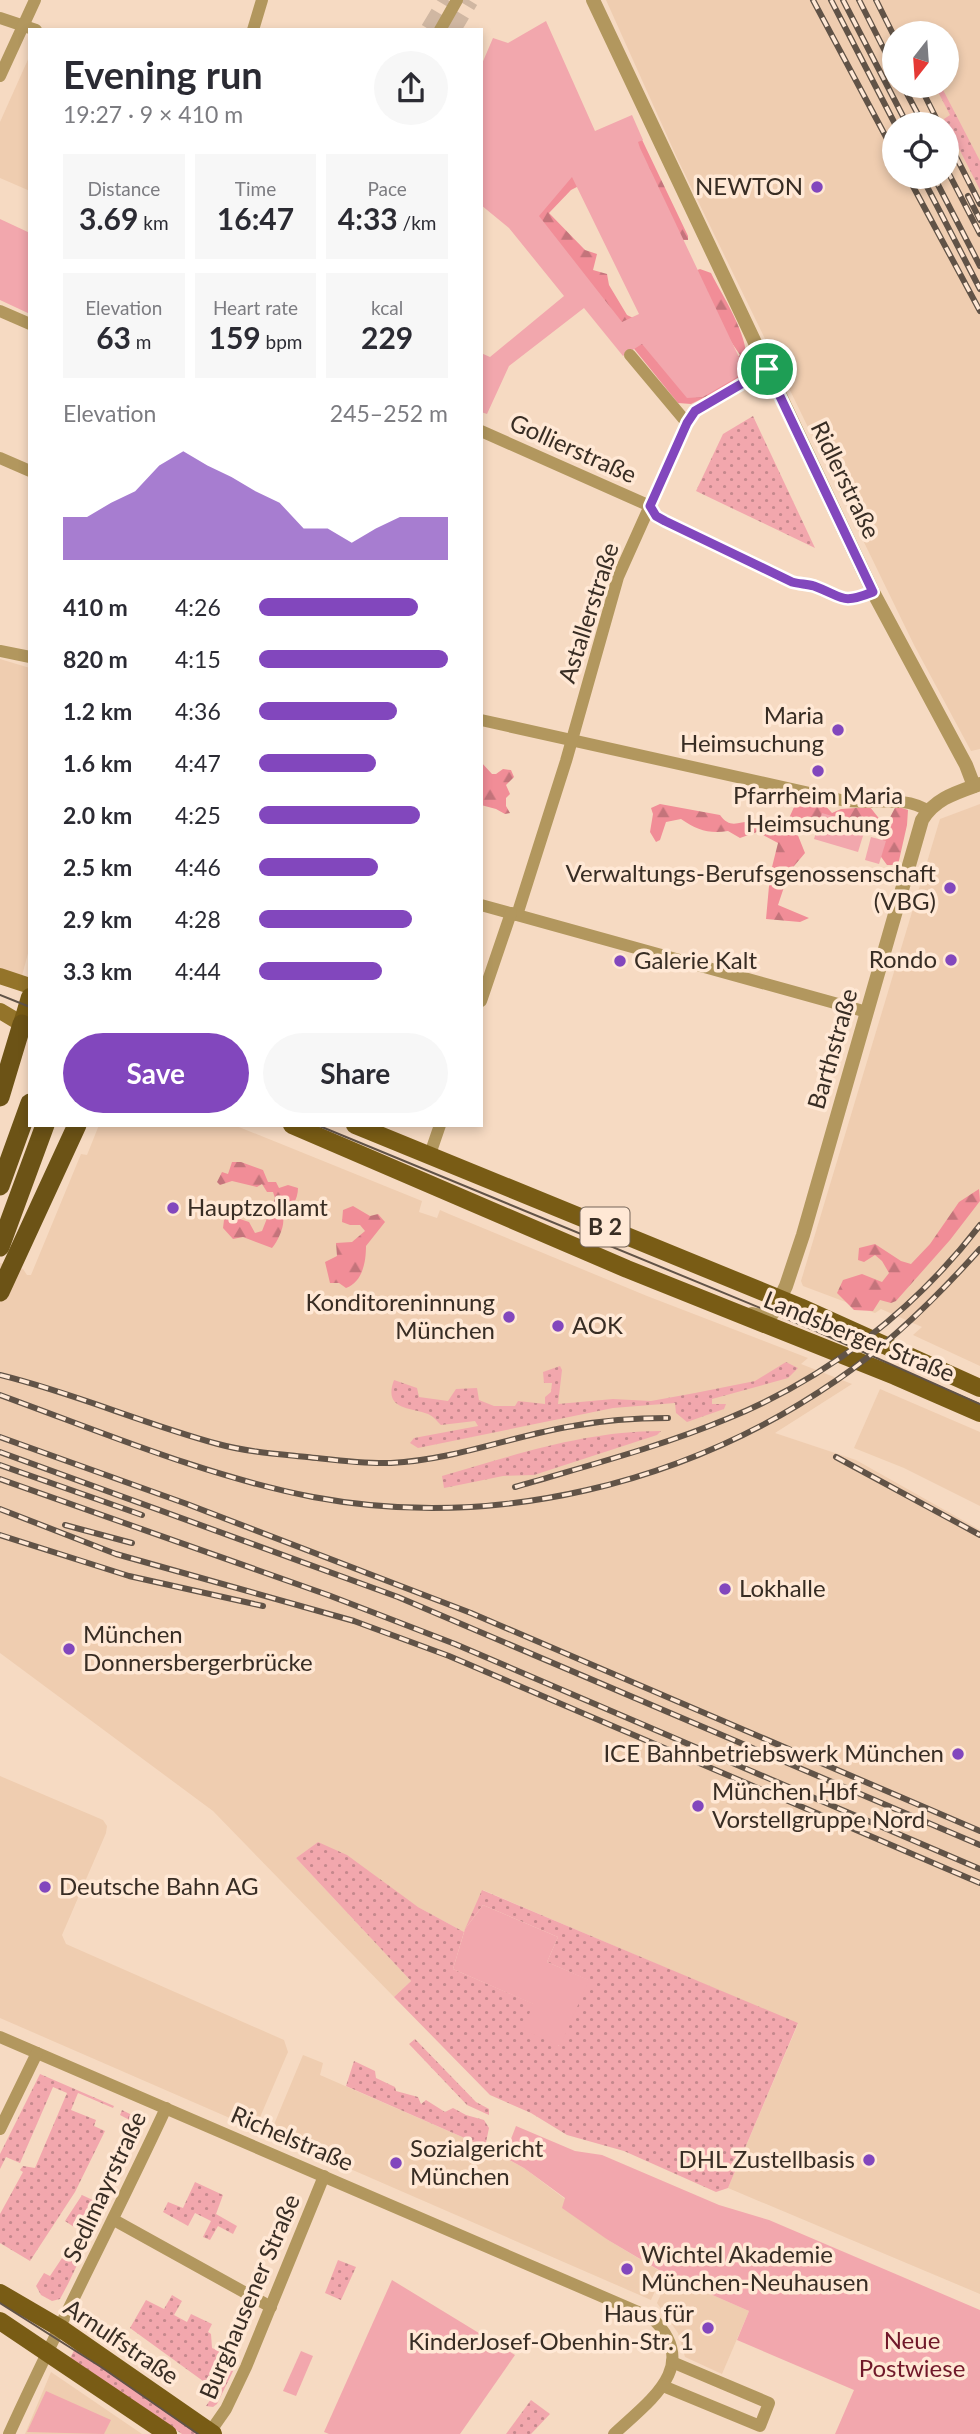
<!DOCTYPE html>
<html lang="en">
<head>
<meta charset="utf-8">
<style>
	body { margin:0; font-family:Lato,sans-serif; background:#f7f7f7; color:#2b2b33; height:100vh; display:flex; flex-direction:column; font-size:26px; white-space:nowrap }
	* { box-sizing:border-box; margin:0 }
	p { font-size:23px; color:#7c7c81 }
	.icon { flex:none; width:38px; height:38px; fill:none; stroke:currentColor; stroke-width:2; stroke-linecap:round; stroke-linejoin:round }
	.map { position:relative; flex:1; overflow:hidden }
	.drawer { position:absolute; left:28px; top:28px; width:455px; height:1099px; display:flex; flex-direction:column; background:#fff; border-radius:0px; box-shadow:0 4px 10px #0003 }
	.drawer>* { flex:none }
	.needle { width:46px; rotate:197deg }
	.buttons { position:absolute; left:882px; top:21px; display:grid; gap:14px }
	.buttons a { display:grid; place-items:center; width:77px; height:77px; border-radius:50%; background:#fff; box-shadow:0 4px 10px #0003; font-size:35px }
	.pin { position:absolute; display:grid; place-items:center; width:60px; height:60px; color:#fff; margin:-30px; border:4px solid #fff; border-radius:50%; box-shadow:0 2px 7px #0007 }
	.round { display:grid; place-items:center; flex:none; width:74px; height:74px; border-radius:37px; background:#f7f7f7 }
	.summary { display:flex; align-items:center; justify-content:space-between; height:119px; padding:0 35px }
	h1 { font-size:38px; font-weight:700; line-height:52px }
	.metrics { display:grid; grid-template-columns:repeat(3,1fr); gap:10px; height:119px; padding:7px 35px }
	.metrics div { display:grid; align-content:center; border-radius:0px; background:#f7f7f7; text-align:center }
	.metrics b { font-size:30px; font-weight:700 }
	.metrics small { font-size:19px; font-weight:400 }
	.metrics p { font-size:19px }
	.chart { height:196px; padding:14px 35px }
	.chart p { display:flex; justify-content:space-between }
	.chart svg { width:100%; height:126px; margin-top:7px; fill:#8247bd; opacity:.7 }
	.action { display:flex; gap:14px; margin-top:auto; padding:14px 35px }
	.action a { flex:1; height:80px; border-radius:42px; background:#8247bd; color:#fff; font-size:28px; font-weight:700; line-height:80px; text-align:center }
	.action a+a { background:#f7f7f7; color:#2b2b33 }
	ul { padding:0 35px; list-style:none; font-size:23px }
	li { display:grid; grid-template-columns:112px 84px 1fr; align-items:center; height:52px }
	li i { height:18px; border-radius:9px; background:#8247bd }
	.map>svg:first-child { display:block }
	.built { fill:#efcdb0; fill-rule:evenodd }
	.grass { fill:url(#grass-dots) }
	.forest { fill:url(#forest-firs) }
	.park { fill:#f2a7ad; fill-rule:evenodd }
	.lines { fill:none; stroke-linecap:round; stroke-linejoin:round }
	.trunk-tunnel { stroke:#d0b7a2; stroke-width:19; stroke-dasharray:19 10; stroke-linecap:butt }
	.minor { stroke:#b2975e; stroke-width:12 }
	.tertiary { stroke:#b2975e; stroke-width:14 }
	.secondary { stroke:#94742a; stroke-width:16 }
	.primary { stroke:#795c15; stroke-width:18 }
	.trunk { stroke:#6c5316; stroke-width:19 }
	.tram { stroke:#615347; stroke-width:2 }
	.rail-casing { stroke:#615347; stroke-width:6 }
	.rail { stroke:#ffe8d5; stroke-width:3.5; stroke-dasharray:10; stroke-linecap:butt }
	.route-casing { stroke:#fff; stroke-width:14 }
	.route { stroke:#8247bd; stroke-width:9 }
	.poi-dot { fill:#8247bd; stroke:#ffe8d5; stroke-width:2.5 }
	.labels { text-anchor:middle; stroke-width:7; stroke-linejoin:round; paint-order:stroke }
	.shield { fill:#ffe8d5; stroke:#746559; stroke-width:2 }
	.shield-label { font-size:23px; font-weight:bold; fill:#382d24 }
	.poi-label { font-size:24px; fill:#382d24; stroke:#ffe8d5; text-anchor:start }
	.street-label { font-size:24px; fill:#382d24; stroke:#ffe8d5 }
	.park-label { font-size:24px; fill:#70182a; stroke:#ffe8d5 }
</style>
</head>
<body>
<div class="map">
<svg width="980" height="2434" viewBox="0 0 980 2434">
	<defs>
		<pattern id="grass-dots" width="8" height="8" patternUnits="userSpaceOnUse" patternTransform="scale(1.75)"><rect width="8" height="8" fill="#f2a7ad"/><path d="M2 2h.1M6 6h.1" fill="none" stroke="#c5888d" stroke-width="1.8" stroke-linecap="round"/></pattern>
		<pattern id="forest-firs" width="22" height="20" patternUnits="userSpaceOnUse" patternTransform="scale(1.75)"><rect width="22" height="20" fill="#f18d97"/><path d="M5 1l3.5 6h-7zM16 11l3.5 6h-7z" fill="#c4747b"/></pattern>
	</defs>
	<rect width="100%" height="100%" fill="#f6dac2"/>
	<g class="built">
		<path d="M 606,0 L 980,0 L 980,749 L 971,751 L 914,645 L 677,158 ZM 894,33 L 947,33 L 947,86 L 894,86 ZM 894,124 L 947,124 L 947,177 L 894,177 Z"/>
		<polygon points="30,55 30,191 0,178 0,122"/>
		<polygon points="0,659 30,668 30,946 19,987 0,980"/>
		<polygon points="980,804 980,1366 913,1335 922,1327 881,1309 875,1313 803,1286 801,1281 940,819"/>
		<polygon points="99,1125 234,1125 422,1201 419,1212 437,1218 440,1210 449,1214 647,1296 808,1358 801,1364 852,1384 775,1433 856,1460 980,1530 980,2294 728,2188 798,2024 483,1890 464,1932 418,1907 318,1842 296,1858 411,1981 394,1997 213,1811 0,1653 0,1263 23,1269 27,1275 31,1275 81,1154 87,1155"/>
		<polygon points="880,1389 980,1432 980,1506 904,1468 854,1448"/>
		<polygon points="0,1776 103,1820 107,1826 106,1833 62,1935 66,1944 284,2040 288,2052 255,2129 0,2018"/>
		<polygon points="303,2055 323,2063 320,2075 485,2147 524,2168 565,2199 608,2240 663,2273 651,2300 270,2134"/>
		<polygon points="669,2276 749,2311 722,2374 685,2357 678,2333 657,2303"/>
		<polygon points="51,2372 142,2434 25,2434"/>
	</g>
	<g class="grass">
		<polygon points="935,86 941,86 980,161 980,190 944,119 950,115"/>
		<polygon points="753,416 815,548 696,491 723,434"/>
		<path d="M 786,1362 L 798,1368 L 788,1378 L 712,1399 L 712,1404 L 726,1404 L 724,1409 L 687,1422 L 676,1413 L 675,1403 L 613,1408 L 418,1448 L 410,1443 L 414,1438 L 478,1426 L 475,1421 L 441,1425 C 437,1421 433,1416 428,1414 C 409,1407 383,1410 394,1380 L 417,1388 L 419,1397 L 448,1401 L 456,1389 L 477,1388 L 479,1400 L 494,1406 L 515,1406 L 518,1401 L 545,1404 L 545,1397 L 551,1392 L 552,1383 L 544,1383 L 543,1372 L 560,1366 L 562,1370 L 558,1404 L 613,1399 L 651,1401 L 695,1393 L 755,1381 Z"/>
		<path d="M 661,1431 L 657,1435 L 534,1475 L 503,1476 L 444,1488 L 442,1476 C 515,1455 584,1431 661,1431 Z"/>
		<polygon points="318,1842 347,1855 418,1907 464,1932 453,1969 534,2004 559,2046 588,1980 547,1962 558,1937 483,1905 465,1929 482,1890 798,2023 728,2188 716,2192 624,2151 567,2135 531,2113 490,2095 394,1997 411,1981 296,1858"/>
		<polygon points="415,2039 476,2102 489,2109 489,2115 467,2105 409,2044"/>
		<polygon points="354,2061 375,2071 376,2078 395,2087 396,2091 418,2097 421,2104 426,2100 445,2112 453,2108 466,2115 484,2120 489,2128 485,2147 346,2086"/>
		<polygon points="40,2074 114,2106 113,2108 78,2093 71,2110 96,2120 94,2126 105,2131 75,2192 30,2261 0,2243 0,2214 23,2172 20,2170 23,2166 35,2168 67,2093 53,2087 20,2163 6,2157 0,2169 0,2154"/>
		<polygon points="122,2110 142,2120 143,2127 68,2284 60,2299 52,2301 41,2295 36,2286 44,2273 50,2276 80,2231 65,2221 82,2195 99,2203 137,2124 120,2115"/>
		<polygon points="195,2182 223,2195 216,2214 237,2226 233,2234 218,2226 210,2240 203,2237 211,2221 195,2213 188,2226 163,2212 168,2202 183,2208"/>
		<polygon points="338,2260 356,2267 341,2300 325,2293"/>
		<polygon points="172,2295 182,2301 174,2315 187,2322 191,2314 212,2324 208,2332 211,2334 212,2348 221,2352 219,2358 236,2365 217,2404 213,2407 206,2406 213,2396 211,2394 214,2389 130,2328 146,2300 164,2309"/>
		<polygon points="76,2347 208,2434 182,2434 70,2358"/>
		<polygon points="531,2400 550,2414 531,2434 506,2434"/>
	</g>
	<g class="forest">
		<path d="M 481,85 L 599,136 L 635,125 L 688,236 L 688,240 L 677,240 L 635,157 L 571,190 L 549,213 L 585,250 L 597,254 L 593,270 L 607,274 L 609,285 L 627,315 L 729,365 L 740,355 L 701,297 L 695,271 L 700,269 L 711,273 C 726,303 755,343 745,378 L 691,404 L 678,403 L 614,324 L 550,256 Z"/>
		<polygon points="481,762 492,774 496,774 503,769 511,770 514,777 506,785 510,794 506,798 506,806 510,813 505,814 496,809 481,805"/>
		<path d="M 799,796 L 823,803 L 832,813 L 841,809 L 870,807 L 881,821 L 887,823 L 896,806 L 908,810 L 907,825 L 898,865 L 887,865 L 879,854 L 885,830 L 883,829 L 867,832 L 841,824 L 839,815 L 795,828 L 805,853 L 789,872 L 778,905 L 809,918 L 800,922 L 766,919 L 770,875 L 778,843 L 757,832 L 740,838 L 728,831 C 709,834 697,830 681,819 L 666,822 L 660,840 L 656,842 L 650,832 L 653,814 L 651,808 L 660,804 L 720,815 C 730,829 738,822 751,821 C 761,820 775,825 785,827 Z"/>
		<path d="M 232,1162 L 241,1162 L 263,1170 L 268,1182 L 276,1182 L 279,1188 L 288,1185 L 298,1188 C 298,1200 291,1209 283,1217 C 285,1226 278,1241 272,1248 L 243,1237 L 233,1239 L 223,1228 L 224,1220 L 231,1216 L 249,1222 L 255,1233 L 262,1231 L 275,1198 L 273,1192 L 267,1192 L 262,1184 L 257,1187 L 232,1181 L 220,1185 L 217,1182 L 222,1172 L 228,1174 Z"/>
		<polygon points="979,1189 980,1201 950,1240 896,1301 891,1303 880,1300 873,1311 854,1310 837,1293 843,1280 862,1274 882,1282 889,1273 882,1261 875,1255 864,1262 858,1260 859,1248 875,1244 901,1261 911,1264 930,1244 959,1202"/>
		<path d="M 353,1206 L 370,1216 L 378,1214 L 385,1222 L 366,1246 C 366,1261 363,1282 346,1288 L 339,1283 L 330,1283 L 325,1262 L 337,1256 L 336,1243 L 352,1242 L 365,1231 L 360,1225 L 350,1225 L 342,1222 L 343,1210 Z"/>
	</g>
	<g class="park">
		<path d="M 546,21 L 595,131 L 632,115 L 643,140 L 638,142 L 640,148 L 746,372 L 703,397 L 687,398 L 642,344 L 623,356 L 584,308 L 509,366 L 487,414 L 481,412 L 481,353 L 490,357 L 564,296 L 509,228 L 481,205 L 481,66 L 493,38 L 508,43 ZM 572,177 L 639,314 L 622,322 L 539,216 Z"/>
		<polygon points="0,219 30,233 30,314 0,300"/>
		<polygon points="822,813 866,826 858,852 814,839"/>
		<polygon points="871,837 886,841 879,864 865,860"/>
		<polygon points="483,1905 558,1937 547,1962 589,1980 560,2046 523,2030 533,2004 453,1969 465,1929"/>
		<polygon points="516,2126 575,2151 602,2155 719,2205 769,2220 980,2310 980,2434 835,2434 854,2390 737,2340 749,2311 669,2276 608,2240 562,2208 565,2198 524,2168 504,2157"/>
		<polygon points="392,2280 515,2355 460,2434 329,2434 324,2432"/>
		<polygon points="301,2351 313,2356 296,2396 283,2391"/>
		<polygon points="46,2391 111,2420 104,2434 27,2432"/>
	</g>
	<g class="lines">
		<g class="trunk-tunnel">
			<polyline points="430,30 448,0"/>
			<polyline points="451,30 469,0"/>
		</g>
		<g class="minor">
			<polyline points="0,18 36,30"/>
			<polyline points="253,30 262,0"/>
			<polyline points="440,30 457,0"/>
			<polyline points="0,76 35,0"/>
			<polyline points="0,311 30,324"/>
			<polyline points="630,355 687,423"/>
			<path d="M 481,431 L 650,506 L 656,516 L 665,521 L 792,582 C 799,584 807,584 814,586 C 844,597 840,605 873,592"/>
			<polyline points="0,458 30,471"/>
			<polyline points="0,651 30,657"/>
			<path d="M 481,720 L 841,800 C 870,806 903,794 928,811"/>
			<polyline points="481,905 867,1012"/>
			<polyline points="517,915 566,761 618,577 687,423 695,411 767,369"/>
			<polyline points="481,1001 511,913"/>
			<polyline points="429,1157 440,1125"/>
			<path d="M 0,2037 L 652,2318 C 702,2366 649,2401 614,2434"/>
			<polyline points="0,2129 37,2053"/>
			<polyline points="114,2220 271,2307"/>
			<polyline points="663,2386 760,2426 769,2403 672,2362"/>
			<polyline points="210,2432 226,2409 246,2367 324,2176"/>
			<path d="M 9,2434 C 59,2324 115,2218 166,2108"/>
		</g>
		<g class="tertiary">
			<polyline points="593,0 873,592 966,765 974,786"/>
			<path d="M 752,1314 L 766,1317 L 772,1314 L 786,1286 L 803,1235 L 922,820 C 935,798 958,792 980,784"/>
		</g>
		<g class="secondary">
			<polyline points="0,976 30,986"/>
			<polyline points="0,1011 22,1024"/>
		</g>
		<g class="primary">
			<polyline points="30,997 22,1024 30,1028"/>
			<polyline points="292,1125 627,1269 895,1376 980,1413"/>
			<polyline points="355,1125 800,1307 980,1388"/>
			<polyline points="0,2293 60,2328 213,2434"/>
			<polyline points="0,2321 168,2434"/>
		</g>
		<g class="trunk">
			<polyline points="0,1097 22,1024"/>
			<polyline points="0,1186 30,1103"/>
			<polyline points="0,1247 45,1125"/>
			<polyline points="0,1292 77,1125"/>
		</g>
		<g class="tram">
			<polyline points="0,995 30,1007"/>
			<polyline points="317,1125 816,1331 980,1404"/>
			<polyline points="0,2303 101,2367 198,2434"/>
		</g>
		<defs>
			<g id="rail">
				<polyline points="813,0 894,152"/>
				<polyline points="831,0 895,124"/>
				<polyline points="843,0 907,124"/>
				<polyline points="859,0 894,69"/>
				<polyline points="876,0 894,36"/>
				<polyline points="903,86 923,124"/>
				<polyline points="920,86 939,124"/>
				<polyline points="947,139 980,204"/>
				<polyline points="947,170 980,234"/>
				<polyline points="908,177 980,311"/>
				<polyline points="922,177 980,289"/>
				<polyline points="934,177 980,266"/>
				<polyline points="968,196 980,220"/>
				<path d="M 0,1375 C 74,1393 144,1424 218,1444 C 247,1452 277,1454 307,1457 C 335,1460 363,1464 391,1463 C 454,1460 512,1436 573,1426 C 605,1420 636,1418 668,1418"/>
				<path d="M 0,1395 C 102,1432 205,1476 313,1497 C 494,1531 686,1484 837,1380 C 891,1343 937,1297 980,1249"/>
				<polyline points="0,1437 187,1504 471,1613 980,1831"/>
				<polyline points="0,1452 398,1597 980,1845"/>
				<polyline points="836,1457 980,1535"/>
				<polyline points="0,1465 142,1515"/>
				<polyline points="0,1479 328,1595 455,1644 980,1869"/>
				<path d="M 515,1487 C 586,1466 660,1447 729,1418 C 827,1378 915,1310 980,1225"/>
				<polyline points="0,1509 116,1554 354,1621 449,1656 980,1883"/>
				<polyline points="65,1525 132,1543"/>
				<polyline points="0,1535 129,1576 263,1606"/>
			</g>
		</defs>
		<use href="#rail" class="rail-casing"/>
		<use href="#rail" class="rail"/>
	</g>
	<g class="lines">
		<defs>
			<path id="route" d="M 767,369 L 873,592 C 840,605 844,597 814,586 C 807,584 799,584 792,582 L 665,521 L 656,516 L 650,506 L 687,423 L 695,411 Z"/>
		</defs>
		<use href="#route" class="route-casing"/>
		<use href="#route" class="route"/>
	</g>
	<g class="poi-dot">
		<circle cx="817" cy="187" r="7"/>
		<circle cx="838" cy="730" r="7"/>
		<circle cx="818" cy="771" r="7"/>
		<circle cx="950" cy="888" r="7"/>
		<circle cx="951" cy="960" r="7"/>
		<circle cx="620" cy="961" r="7"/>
		<circle cx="173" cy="1208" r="7"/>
		<circle cx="509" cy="1317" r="7"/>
		<circle cx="558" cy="1326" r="7"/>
		<circle cx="725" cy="1589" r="7"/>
		<circle cx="69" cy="1649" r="7"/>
		<circle cx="958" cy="1754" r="7"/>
		<circle cx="698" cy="1806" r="7"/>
		<circle cx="45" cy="1887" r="7"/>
		<circle cx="869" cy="2160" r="7"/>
		<circle cx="396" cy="2163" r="7"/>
		<circle cx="627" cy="2269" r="7"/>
		<circle cx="708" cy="2328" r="7"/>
	</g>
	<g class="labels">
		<rect class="shield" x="580.5" y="1207.5" width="49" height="39" rx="5"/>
		<g class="shield-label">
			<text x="605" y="1235">B 2</text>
		</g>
		<g class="poi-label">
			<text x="803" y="195" text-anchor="end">NEWTON</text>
			<text x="824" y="724" text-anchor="end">Maria<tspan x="824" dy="28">Heimsuchung</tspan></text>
			<text x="818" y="804" text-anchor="middle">Pfarrheim Maria<tspan x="818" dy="28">Heimsuchung</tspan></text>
			<text x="936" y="882" text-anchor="end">Verwaltungs-Berufsgenossenschaft<tspan x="936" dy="28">(VBG)</tspan></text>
			<text x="937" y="968" text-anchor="end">Rondo</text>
			<text x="634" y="969">Galerie Kalt</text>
			<text x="187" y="1216">Hauptzollamt</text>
			<text x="495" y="1311" text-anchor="end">Konditoreninnung<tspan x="495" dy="28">München</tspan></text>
			<text x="572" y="1334">AOK</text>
			<text x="739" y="1597">Lokhalle</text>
			<text x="83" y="1643">München<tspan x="83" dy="28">Donnersbergerbrücke</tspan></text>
			<text x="944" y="1762" text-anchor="end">ICE Bahnbetriebswerk München</text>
			<text x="712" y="1800">München Hbf<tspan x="712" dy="28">Vorstellgruppe Nord</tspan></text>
			<text x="59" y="1895">Deutsche Bahn AG</text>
			<text x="410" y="2157">Sozialgericht<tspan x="410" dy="28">München</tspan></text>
			<text x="855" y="2168" text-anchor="end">DHL Zustellbasis</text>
			<text x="641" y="2263">Wichtel Akademie<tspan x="641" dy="28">München-Neuhausen</tspan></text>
			<text x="694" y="2322" text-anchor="end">Haus für<tspan x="694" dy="28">KinderJosef-Obenhin-Str. 1</tspan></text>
		</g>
		<g class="street-label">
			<text transform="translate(573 449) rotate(24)" y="8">Gollierstraße</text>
			<text transform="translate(845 480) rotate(64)" y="8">Ridlerstraße</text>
			<text transform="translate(589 613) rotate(-72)" y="8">Astallerstraße</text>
			<text transform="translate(833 1049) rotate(-74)" y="8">Barthstraße</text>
			<text transform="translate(859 1337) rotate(22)" y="8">Landsberger Straße</text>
			<text transform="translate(292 2139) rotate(23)" y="8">Richelstraße</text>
			<text transform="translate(105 2187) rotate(-65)" y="8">Sedlmayrstraße</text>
			<text transform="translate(250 2297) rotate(-67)" y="8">Burghausener Straße</text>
			<text transform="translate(121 2342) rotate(34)" y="8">Arnulfstraße</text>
		</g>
		<g class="park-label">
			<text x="912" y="2349">Neue<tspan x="912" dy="28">Postwiese</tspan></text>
		</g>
	</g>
</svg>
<div class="buttons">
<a><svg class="needle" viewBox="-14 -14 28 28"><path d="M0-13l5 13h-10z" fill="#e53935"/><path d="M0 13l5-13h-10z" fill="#7c7c81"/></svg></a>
<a><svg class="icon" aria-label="locate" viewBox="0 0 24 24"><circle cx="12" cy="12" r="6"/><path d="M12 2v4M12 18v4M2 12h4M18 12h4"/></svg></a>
</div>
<div class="pin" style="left:767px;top:369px;background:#1e9e55"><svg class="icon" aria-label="arrive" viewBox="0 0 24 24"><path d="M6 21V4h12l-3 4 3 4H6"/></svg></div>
<section class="drawer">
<div class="summary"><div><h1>Evening run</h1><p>19:27 · 9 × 410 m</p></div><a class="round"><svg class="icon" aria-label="share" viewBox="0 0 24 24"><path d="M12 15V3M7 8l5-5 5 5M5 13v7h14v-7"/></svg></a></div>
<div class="metrics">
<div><p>Distance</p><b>3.69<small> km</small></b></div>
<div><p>Time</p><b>16:47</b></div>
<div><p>Pace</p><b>4:33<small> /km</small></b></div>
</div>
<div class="metrics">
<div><p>Elevation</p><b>63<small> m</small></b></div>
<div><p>Heart rate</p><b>159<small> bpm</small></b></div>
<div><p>kcal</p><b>229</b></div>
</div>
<div class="chart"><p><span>Elevation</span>245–252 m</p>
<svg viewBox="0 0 160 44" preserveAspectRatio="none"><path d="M0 44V29L10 29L20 24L30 20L40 11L50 6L60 11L70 15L80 20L90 24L100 33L110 33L120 38L130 33L140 29L150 29L160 29V44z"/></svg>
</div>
<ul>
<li><b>410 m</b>4:26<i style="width:84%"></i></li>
<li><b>820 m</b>4:15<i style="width:100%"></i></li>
<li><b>1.2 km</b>4:36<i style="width:73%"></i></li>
<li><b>1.6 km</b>4:47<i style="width:62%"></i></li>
<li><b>2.0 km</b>4:25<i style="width:85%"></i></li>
<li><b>2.5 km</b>4:46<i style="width:63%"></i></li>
<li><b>2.9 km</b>4:28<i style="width:81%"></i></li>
<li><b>3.3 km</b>4:44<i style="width:65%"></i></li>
</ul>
<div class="action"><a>Save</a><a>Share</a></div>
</section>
</div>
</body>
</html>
